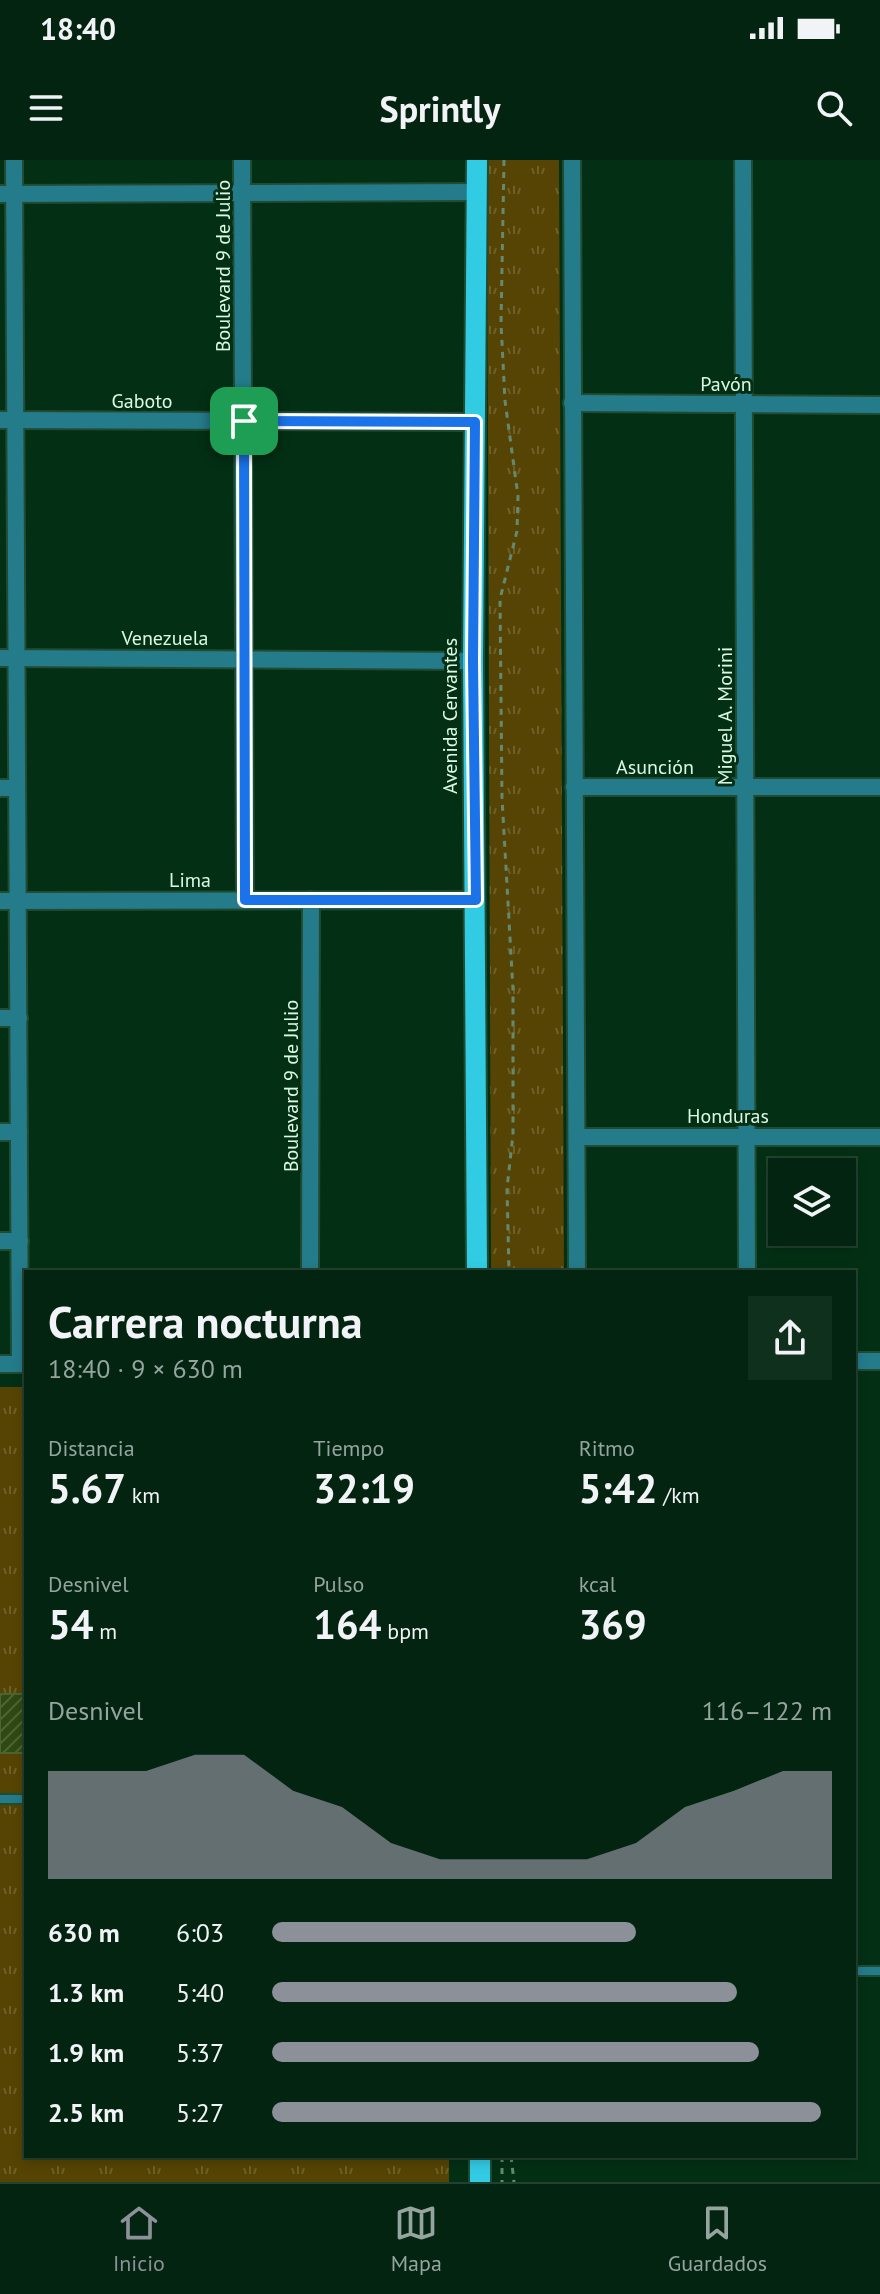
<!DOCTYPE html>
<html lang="es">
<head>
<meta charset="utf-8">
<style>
	body { margin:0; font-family:"PT Sans",sans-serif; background:#10301e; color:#f1f3f6; height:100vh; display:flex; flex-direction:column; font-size:30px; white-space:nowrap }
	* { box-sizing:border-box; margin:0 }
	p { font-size:26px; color:#96a49f }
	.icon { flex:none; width:44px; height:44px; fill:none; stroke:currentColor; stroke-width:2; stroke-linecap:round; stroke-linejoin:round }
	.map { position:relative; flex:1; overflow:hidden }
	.details { position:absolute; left:24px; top:1110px; width:832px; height:888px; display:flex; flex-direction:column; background:#022410; border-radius:0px; box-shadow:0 4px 12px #0003,0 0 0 2px #234130 }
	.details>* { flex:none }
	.fabs { position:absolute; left:768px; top:998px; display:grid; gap:16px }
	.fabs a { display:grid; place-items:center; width:88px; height:88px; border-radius:0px; background:#022410; box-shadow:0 4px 12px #0003,0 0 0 2px #234130; font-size:40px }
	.pin { position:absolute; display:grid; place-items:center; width:68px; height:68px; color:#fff; margin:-34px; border-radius:16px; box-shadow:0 4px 12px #0006 }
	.round { display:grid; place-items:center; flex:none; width:84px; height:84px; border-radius:0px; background:#10301e }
	.head { display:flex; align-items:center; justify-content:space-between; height:136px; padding:0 24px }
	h1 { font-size:44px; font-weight:700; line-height:60px }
	.stats { display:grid; grid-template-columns:repeat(3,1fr); gap:12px; height:136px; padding:8px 24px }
	.stats div { display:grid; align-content:center }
	.stats b { font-size:40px; font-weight:700 }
	.stats small { font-size:22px; font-weight:400 }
	.stats p { font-size:22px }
	.chart { height:224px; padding:16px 24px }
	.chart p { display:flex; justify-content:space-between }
	.chart svg { width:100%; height:144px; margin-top:8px; fill:#8c9099; opacity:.7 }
	ul { padding:0 24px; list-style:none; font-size:26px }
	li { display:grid; grid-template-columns:128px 96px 1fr; align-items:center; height:60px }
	li i { height:20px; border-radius:10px; background:#8c9099 }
	.status { display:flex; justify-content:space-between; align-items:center; height:56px; padding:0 40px; background:#022410; direction:ltr }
	.status svg { height:22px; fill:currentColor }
	header { display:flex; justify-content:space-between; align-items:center; height:104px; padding:0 24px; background:#022410; font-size:36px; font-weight:700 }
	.tabs { display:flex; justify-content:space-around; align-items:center; height:112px; border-top:2px solid #234130; background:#022410; font-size:22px; color:#96a49f }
	.tabs a { display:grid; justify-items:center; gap:4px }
	.tabs .active { color:#8c9099 }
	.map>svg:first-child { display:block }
	.grass { fill:url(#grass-tufts) }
	.building { fill:url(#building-hatch); stroke:#4a652f; stroke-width:2 }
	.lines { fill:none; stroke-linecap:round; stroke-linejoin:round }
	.service-casing { stroke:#214c32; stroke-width:12 }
	.minor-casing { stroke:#214c32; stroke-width:20 }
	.primary-casing { stroke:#214c32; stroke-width:24 }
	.path { stroke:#638970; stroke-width:3; stroke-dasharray:6 6; stroke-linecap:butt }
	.service { stroke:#247b8a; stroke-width:8 }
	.minor { stroke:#247b8a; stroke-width:16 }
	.primary { stroke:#32cbe4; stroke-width:20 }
	.route-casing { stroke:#fff; stroke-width:16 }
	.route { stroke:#1a73e8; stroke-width:10 }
	.labels { text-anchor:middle; stroke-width:6; stroke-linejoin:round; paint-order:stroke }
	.street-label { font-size:20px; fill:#dcf9e2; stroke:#033015 }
</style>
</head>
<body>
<div class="status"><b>18:40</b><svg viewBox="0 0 49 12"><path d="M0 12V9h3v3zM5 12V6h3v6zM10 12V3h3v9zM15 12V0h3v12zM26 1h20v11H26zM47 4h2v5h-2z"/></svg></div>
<header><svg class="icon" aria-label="menu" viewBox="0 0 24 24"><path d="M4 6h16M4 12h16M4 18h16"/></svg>Sprintly<svg class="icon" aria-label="search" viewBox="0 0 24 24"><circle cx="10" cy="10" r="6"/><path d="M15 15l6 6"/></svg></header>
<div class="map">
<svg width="880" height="2022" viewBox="0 0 880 2022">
	<defs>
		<pattern id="grass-tufts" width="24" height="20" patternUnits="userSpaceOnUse" patternTransform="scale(2)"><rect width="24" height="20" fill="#564404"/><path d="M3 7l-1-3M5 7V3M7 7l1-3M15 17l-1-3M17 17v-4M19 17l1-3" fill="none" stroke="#6e6028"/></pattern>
		<pattern id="building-hatch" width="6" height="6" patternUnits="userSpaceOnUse" patternTransform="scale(2)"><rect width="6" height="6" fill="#2f4912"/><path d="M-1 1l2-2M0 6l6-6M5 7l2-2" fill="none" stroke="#4d6434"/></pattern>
	</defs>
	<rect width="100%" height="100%" fill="#033015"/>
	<g class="grass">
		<polygon points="487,0 559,0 564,1112 491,1112"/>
		<polygon points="0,1227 26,1227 26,1996 449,1996 449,2022 0,2022"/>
	</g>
	<rect class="building" x="0" y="1534" width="26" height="59"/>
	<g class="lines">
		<defs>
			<g id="service">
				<polyline points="0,1639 26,1639"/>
				<polyline points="854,1811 880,1811"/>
			</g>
			<g id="minor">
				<polyline points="14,0 20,1204"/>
				<polyline points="242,0 245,740"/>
				<polyline points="572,0 577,1112"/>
				<polyline points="743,0 747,1112"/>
				<polyline points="0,34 477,32"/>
				<polyline points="572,243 880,245"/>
				<polyline points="0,260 475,262"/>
				<polyline points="0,498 473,501"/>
				<polyline points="574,627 880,627"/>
				<polyline points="0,628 17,628"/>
				<polyline points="0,741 476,740"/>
				<polyline points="0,858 19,858"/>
				<polyline points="0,972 19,972"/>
				<polyline points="577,977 880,977"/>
				<polyline points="0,1081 20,1081"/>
				<polyline points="310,1112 311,740"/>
				<polyline points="854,1201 880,1201"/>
				<polyline points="0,1204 26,1204"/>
			</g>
			<g id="primary">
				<polyline points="477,1112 473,501 477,0"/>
				<polyline points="480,1996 480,2022"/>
			</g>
		</defs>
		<use href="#service" class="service-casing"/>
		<use href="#minor" class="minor-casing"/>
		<use href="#primary" class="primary-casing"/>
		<g class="path">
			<polyline points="504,0 501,163 505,241 518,336 517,371 500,439 502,638 513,830 513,975 507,1028 509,1112"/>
			<polyline points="502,1996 502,2022"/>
			<polyline points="511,1996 514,2022"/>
		</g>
		<use href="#service" class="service"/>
		<use href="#minor" class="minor"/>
		<use href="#primary" class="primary"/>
	</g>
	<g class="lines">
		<defs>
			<polygon id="route" points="244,261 475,262 473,501 476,740 245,740"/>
		</defs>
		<use href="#route" class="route-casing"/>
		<use href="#route" class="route"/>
	</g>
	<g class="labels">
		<g class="street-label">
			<text transform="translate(223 106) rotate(-90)" y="7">Boulevard 9 de Julio</text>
			<text x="726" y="231">Pavón</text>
			<text x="142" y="248">Gaboto</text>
			<text x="165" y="485">Venezuela</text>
			<text transform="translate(450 556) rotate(-90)" y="7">Avenida Cervantes</text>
			<text transform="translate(725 556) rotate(-90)" y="7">Miguel A. Morini</text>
			<text x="655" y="614">Asunción</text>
			<text x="190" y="727">Lima</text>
			<text transform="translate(291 926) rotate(-90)" y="7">Boulevard 9 de Julio</text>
			<text x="728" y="963">Honduras</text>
		</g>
	</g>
</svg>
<div class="fabs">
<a><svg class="icon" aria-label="layers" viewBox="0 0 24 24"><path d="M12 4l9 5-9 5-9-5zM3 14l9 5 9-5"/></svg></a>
</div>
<div class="pin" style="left:244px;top:261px;background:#1e9e55"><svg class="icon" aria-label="arrive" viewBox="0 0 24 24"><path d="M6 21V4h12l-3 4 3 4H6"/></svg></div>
<section class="details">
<div class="head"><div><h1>Carrera nocturna</h1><p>18:40 · 9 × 630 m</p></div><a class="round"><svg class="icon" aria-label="share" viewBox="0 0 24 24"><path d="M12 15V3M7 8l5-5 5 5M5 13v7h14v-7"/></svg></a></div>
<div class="stats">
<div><p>Distancia</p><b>5.67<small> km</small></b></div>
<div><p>Tiempo</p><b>32:19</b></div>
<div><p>Ritmo</p><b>5:42<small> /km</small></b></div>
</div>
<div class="stats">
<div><p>Desnivel</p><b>54<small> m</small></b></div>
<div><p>Pulso</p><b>164<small> bpm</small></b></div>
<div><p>kcal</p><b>369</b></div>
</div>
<div class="chart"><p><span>Desnivel</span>116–122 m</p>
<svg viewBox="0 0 160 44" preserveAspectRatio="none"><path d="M0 44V11L10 11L20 11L30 6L40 6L50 17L60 22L70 33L80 38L90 38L100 38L110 38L120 33L130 22L140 17L150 11L160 11V44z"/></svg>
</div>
<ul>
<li><b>630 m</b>6:03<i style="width:65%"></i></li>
<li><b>1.3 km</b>5:40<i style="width:83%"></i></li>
<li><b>1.9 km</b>5:37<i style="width:87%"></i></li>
<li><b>2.5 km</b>5:27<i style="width:98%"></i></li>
</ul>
</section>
</div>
<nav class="tabs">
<a class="active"><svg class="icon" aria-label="home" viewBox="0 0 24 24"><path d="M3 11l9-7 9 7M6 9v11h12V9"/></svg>Inicio</a>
<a><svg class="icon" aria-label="map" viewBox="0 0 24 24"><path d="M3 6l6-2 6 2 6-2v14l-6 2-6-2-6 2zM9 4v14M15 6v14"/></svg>Mapa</a>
<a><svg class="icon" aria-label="saved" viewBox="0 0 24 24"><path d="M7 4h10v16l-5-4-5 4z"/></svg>Guardados</a>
</nav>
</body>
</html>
